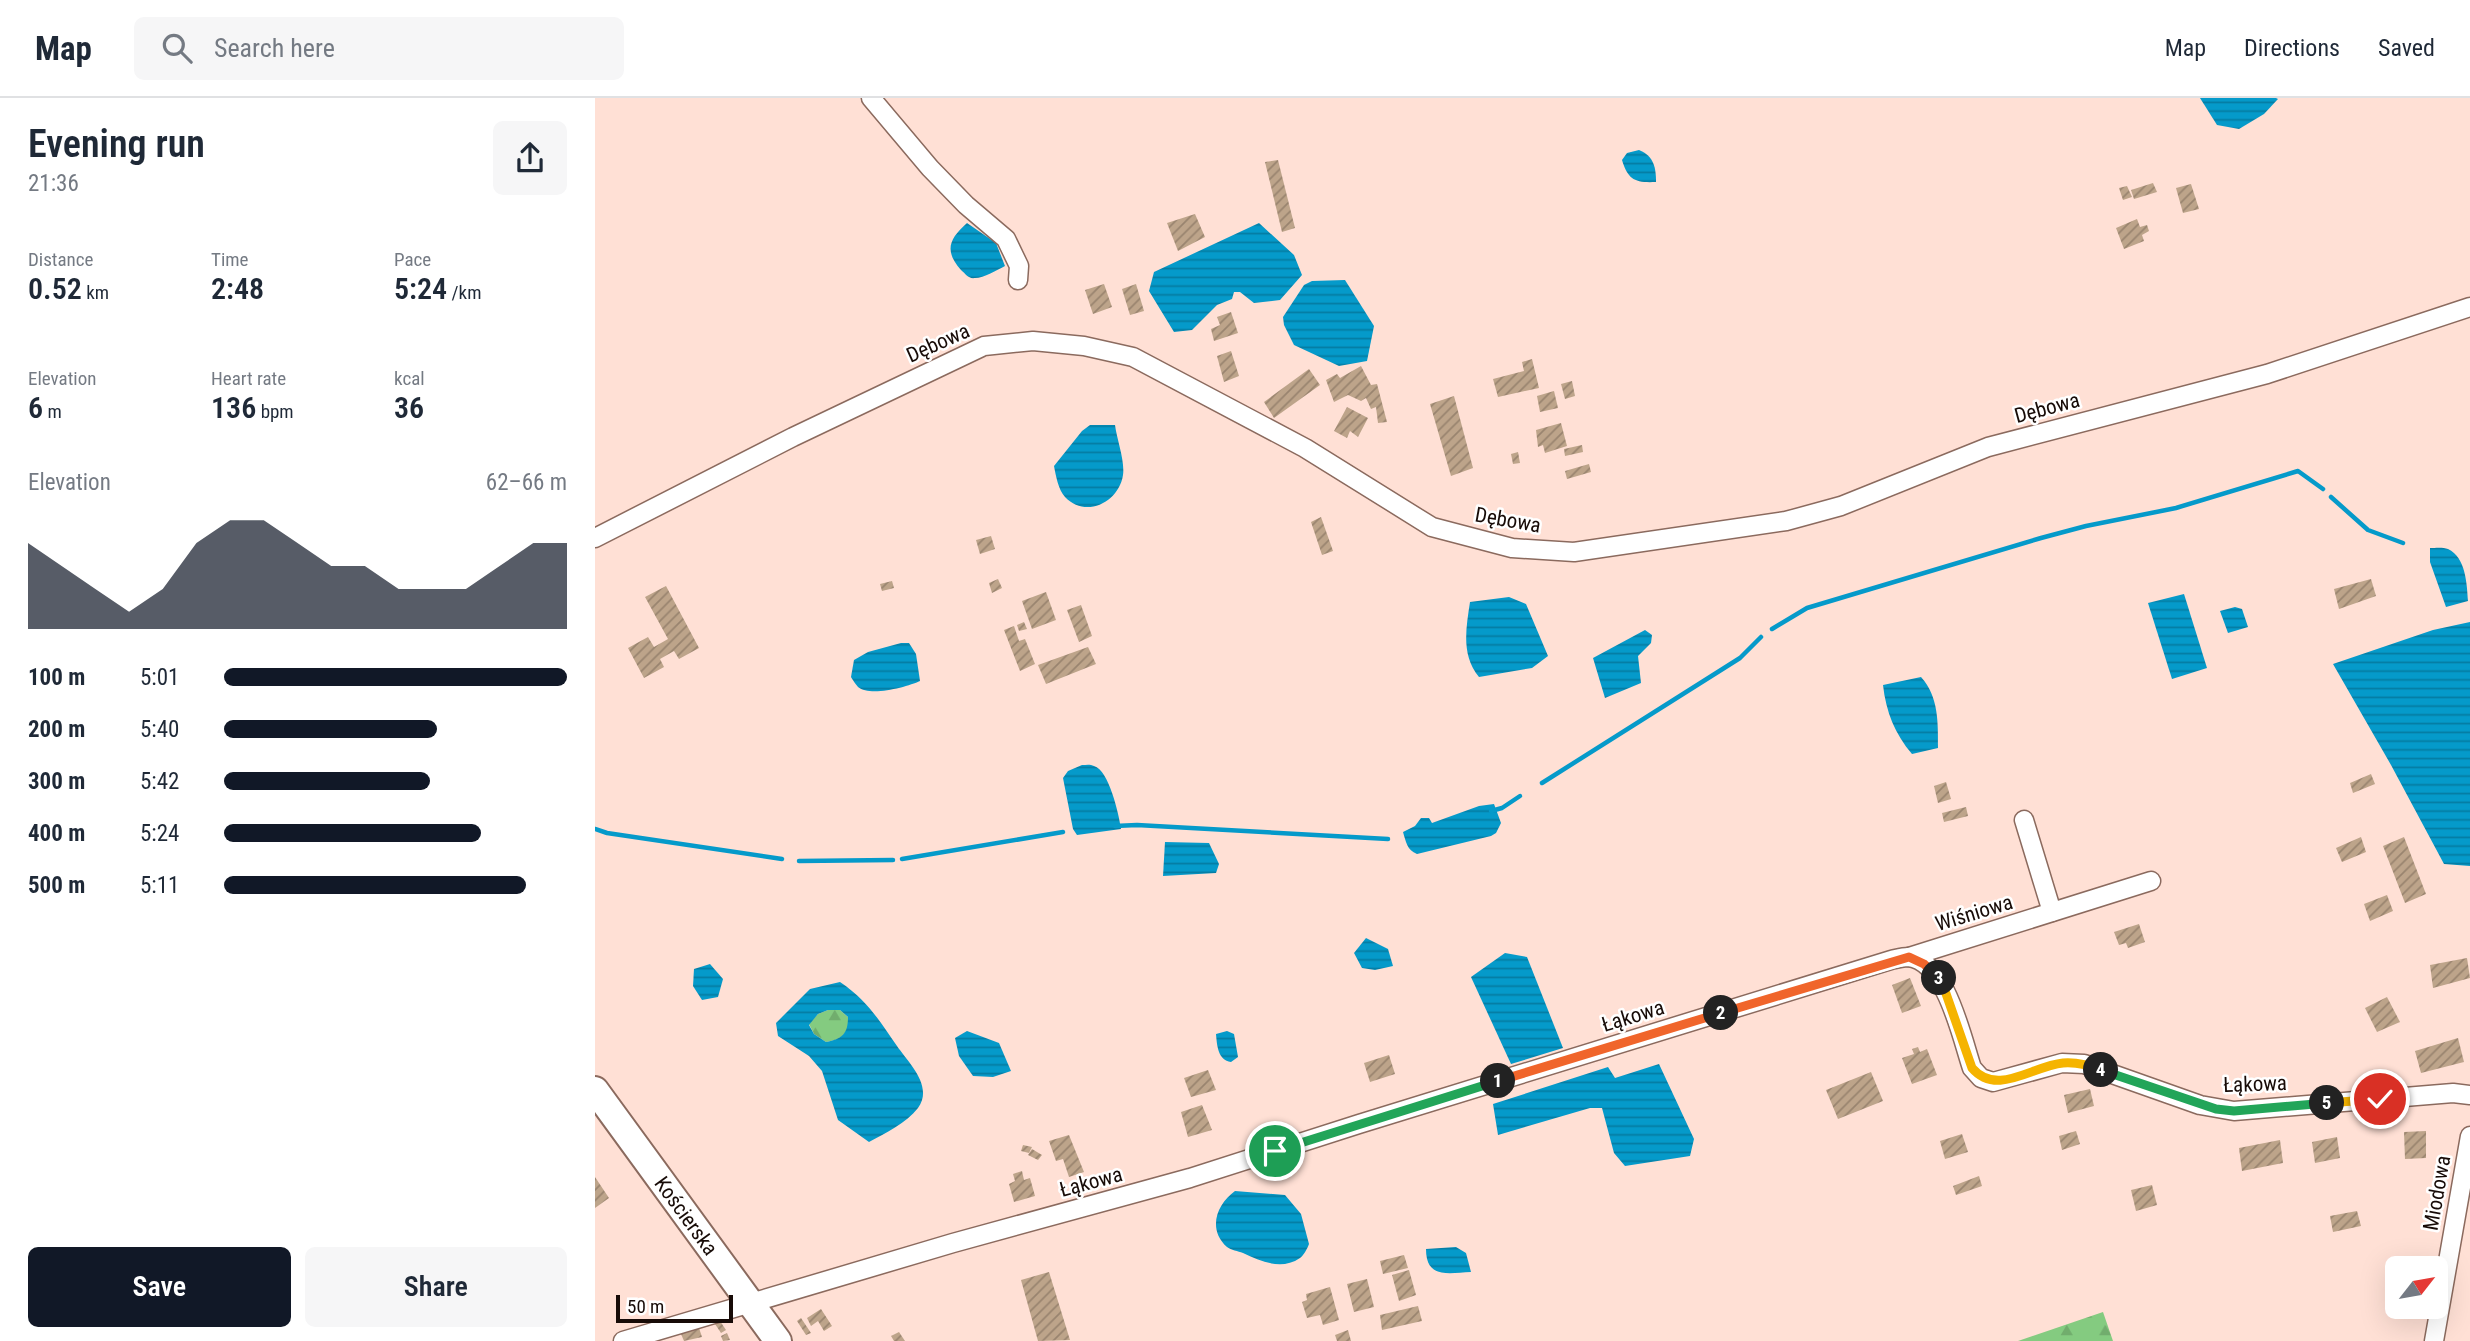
<!DOCTYPE html>
<html lang="en">
<head>
<meta charset="utf-8">
<style>
	body { margin:0; font-family:"Roboto Condensed",sans-serif; background:#f6f6f7; color:#1f2937; height:100vh; display:flex; flex-direction:column; font-size:26px; white-space:nowrap }
	* { box-sizing:border-box; margin:0 }
	p { font-size:23px; color:#747a83 }
	.icon { flex:none; width:38px; height:38px; fill:none; stroke:currentColor; stroke-width:2; stroke-linecap:round; stroke-linejoin:round }
	.map { position:relative; flex:1; overflow:hidden }
	.drawer { display:flex; flex-direction:column; background:#fff; width:595px }
	.drawer>* { flex:none }
	.needle { width:46px; rotate:59deg }
	.tools { position:absolute; left:1790px; top:1158px; display:grid; gap:14px }
	.tools a { display:grid; place-items:center; width:63px; height:63px; border-radius:10px; background:#fff; box-shadow:0 7px 28px #0002; font-size:35px }
	.scale { position:absolute; left:21px; bottom:18px; width:117px; box-sizing:border-box; padding-left:7px; border:4px solid #170b07; border-top:0; font-size:19px; line-height:24px; white-space:nowrap; color:#170b07; -webkit-text-stroke:5px #fff; paint-order:stroke }
	.pin { position:absolute; display:grid; place-items:center; width:60px; height:60px; color:#fff; margin:-30px; border:4px solid #fff; border-radius:50%; box-shadow:0 2px 7px #0007 }
	.km { position:absolute; width:35px; height:35px; margin:-18px; border-radius:50%; background:#222; color:#fff; font-size:19px; line-height:35px; text-align:center }
	.round { display:grid; place-items:center; flex:none; width:74px; height:74px; border-radius:10px; background:#f6f6f7 }
	.head { display:flex; align-items:center; justify-content:space-between; height:119px; padding:0 28px }
	h1 { font-size:38px; font-weight:600; line-height:52px }
	.figures { display:grid; grid-template-columns:repeat(3,1fr); gap:10px; height:119px; padding:7px 28px }
	.figures div { display:grid; align-content:center }
	.figures b { font-size:30px; font-weight:600 }
	.figures small { font-size:19px; font-weight:400 }
	.figures p { font-size:19px }
	.chart { height:196px; padding:14px 28px }
	.chart p { display:flex; justify-content:space-between }
	.chart svg { width:100%; height:126px; margin-top:7px; fill:#111827; opacity:.7 }
	.cta { display:flex; gap:14px; margin-top:auto; padding:14px 28px }
	.cta a { flex:1; height:80px; border-radius:10px; background:#111827; color:#fff; font-size:28px; font-weight:600; line-height:80px; text-align:center }
	.cta a+a { background:#f6f6f7; color:#1f2937 }
	ul { padding:0 28px; list-style:none; font-size:23px }
	li { display:grid; grid-template-columns:112px 84px 1fr; align-items:center; height:52px }
	li i { height:18px; border-radius:9px; background:#111827 }
	header { display:flex; align-items:center; gap:42px; box-sizing:border-box; height:98px; padding:0 35px; background:#fff; border-bottom:2px solid #e0e1e3 }
	header strong { font-size:33px }
	nav { display:flex; gap:38px; margin-inline-start:auto; font-size:24px }
	.search { width:490px; height:63px; background:#f6f6f7; display:flex; align-items:center; gap:18px; box-sizing:border-box; padding:0 24px; border-radius:10px; color:#747a83; font-size:26px }
	main { display:flex; flex:1; min-height:0 }
	.map>svg:first-child { display:block }
	.forest { fill:url(#forest-firs) }
	.water { fill:url(#water-rules); fill-rule:evenodd }
	.lines { fill:none; stroke-linecap:round; stroke-linejoin:round }
	.stream { stroke:#059aca; stroke-width:4.5 }
	.building { fill:url(#building-hatch) }
	.minor-casing { stroke:#8b6a5e; stroke-width:21 }
	.secondary-casing { stroke:#8b6a5e; stroke-width:30 }
	.minor { stroke:#fff; stroke-width:18 }
	.secondary { stroke:#fff; stroke-width:26 }
	.split-1-casing { stroke:#fff; stroke-width:14 }
	.split-2-casing { stroke:#fff; stroke-width:14 }
	.split-3-casing { stroke:#fff; stroke-width:14 }
	.split-4-casing { stroke:#fff; stroke-width:14 }
	.split-5-casing { stroke:#fff; stroke-width:14 }
	.split-6-casing { stroke:#fff; stroke-width:14 }
	.split-1 { stroke:#22a559; stroke-width:9 }
	.split-2 { stroke:#f0652b; stroke-width:9 }
	.split-3 { stroke:#f0652b; stroke-width:9 }
	.split-4 { stroke:#f5b400; stroke-width:9 }
	.split-5 { stroke:#22a559; stroke-width:9 }
	.split-6 { stroke:#f5b400; stroke-width:9 }
	.labels { text-anchor:middle; stroke-width:5; stroke-linejoin:round; paint-order:stroke }
	.street-label { font-size:21px; fill:#170b07; stroke:#fff }
</style>
</head>
<body>
<header>
<strong>Map</strong>
<div class="search"><svg class="icon" aria-label="search" viewBox="0 0 24 24"><circle cx="10" cy="10" r="6"/><path d="M15 15l6 6"/></svg>Search here</div>
<nav><a>Map</a><a>Directions</a><a>Saved</a></nav>
</header>
<main>
<section class="drawer">
<div class="head"><div><h1>Evening run</h1><p>21:36</p></div><a class="round"><svg class="icon" aria-label="share" viewBox="0 0 24 24"><path d="M12 15V3M7 8l5-5 5 5M5 13v7h14v-7"/></svg></a></div>
<div class="figures">
<div><p>Distance</p><b>0.52<small> km</small></b></div>
<div><p>Time</p><b>2:48</b></div>
<div><p>Pace</p><b>5:24<small> /km</small></b></div>
</div>
<div class="figures">
<div><p>Elevation</p><b>6<small> m</small></b></div>
<div><p>Heart rate</p><b>136<small> bpm</small></b></div>
<div><p>kcal</p><b>36</b></div>
</div>
<div class="chart"><p><span>Elevation</span>62–66 m</p>
<svg viewBox="0 0 160 44" preserveAspectRatio="none"><path d="M0 44V14L10 22L20 30L30 38L40 30L50 14L60 6L70 6L80 14L90 22L100 22L110 30L120 30L130 30L140 22L150 14L160 14V44z"/></svg>
</div>
<ul>
<li><b>100 m</b>5:01<i style="width:100%"></i></li>
<li><b>200 m</b>5:40<i style="width:62%"></i></li>
<li><b>300 m</b>5:42<i style="width:60%"></i></li>
<li><b>400 m</b>5:24<i style="width:75%"></i></li>
<li><b>500 m</b>5:11<i style="width:88%"></i></li>
</ul>
<div class="cta"><a>Save</a><a>Share</a></div>
</section>
<div class="map">
<svg width="1875" height="1243" viewBox="0 0 1875 1243">
	<defs>
		<pattern id="forest-firs" width="22" height="20" patternUnits="userSpaceOnUse" patternTransform="scale(1.75)"><rect width="22" height="20" fill="#84cb80"/><path d="M5 1l3.5 6h-7zM16 11l3.5 6h-7z" fill="#71ad6d"/></pattern>
		<pattern id="water-rules" width="6" height="5" patternUnits="userSpaceOnUse" patternTransform="scale(1.75)"><rect width="6" height="5" fill="#059aca"/><path d="M0 2.5h6" fill="none" stroke="#057ca2"/></pattern>
		<pattern id="building-hatch" width="6" height="6" patternUnits="userSpaceOnUse" patternTransform="scale(1.75)"><rect width="6" height="6" fill="#bda48a"/><path d="M-1 1l2-2M0 6l6-6M5 7l2-2" fill="none" stroke="#99846f"/></pattern>
	</defs>
	<rect width="100%" height="100%" fill="#ffe0d5"/>
	<g class="forest">
		<path d="M 233,912 L 245,912 L 254,920 C 253,937 247,941 231,944 L 219,936 L 214,926 L 223,916 Z"/>
		<polygon points="1508,1214 1518,1243 1423,1243"/>
	</g>
	<g class="water">
		<polygon points="1605,0 1681,0 1683,1 1669,16 1644,31 1622,27"/>
		<path d="M 1044,52 C 1059,58 1061,70 1061,84 C 1040,85 1033,82 1027,62 L 1032,55 Z"/>
		<path d="M 372,125 L 401,145 L 410,168 C 402,172 389,180 380,180 C 373,181 371,176 366,172 C 349,153 354,141 372,125 Z"/>
		<polygon points="664,125 699,157 707,177 685,202 659,205 645,194 639,194 637,201 622,207 597,232 579,234 554,193 559,174"/>
		<polygon points="750,182 779,228 772,263 744,268 699,247 689,227 688,219 709,187 717,183"/>
		<path d="M 495,327 L 520,327 C 522,342 530,363 528,377 C 524,404 491,421 470,399 C 463,391 461,378 459,368 L 487,333 Z"/>
		<path d="M 1835,450 C 1840,450 1848,449 1853,451 C 1871,459 1872,487 1873,503 L 1851,509 L 1835,464 Z"/>
		<polygon points="1589,496 1612,570 1577,581 1553,505"/>
		<path d="M 914,499 L 931,506 L 953,558 L 937,570 L 884,579 C 866,557 871,531 875,504 Z"/>
		<polygon points="1640,509 1647,511 1653,529 1633,535 1625,513"/>
		<polygon points="1875,524 1875,768 1849,766 1796,667 1738,566 1838,532"/>
		<polygon points="1050,532 1057,537 1056,545 1043,558 1046,585 1010,600 998,560"/>
		<path d="M 306,545 L 314,545 L 321,556 L 325,583 C 312,589 275,599 263,589 C 262,588 257,581 256,579 L 259,562 L 273,554 Z"/>
		<path d="M 1326,579 C 1344,599 1343,625 1343,650 L 1317,656 C 1300,636 1291,614 1288,587 Z"/>
		<path d="M 487,667 C 491,667 495,666 499,668 C 514,672 524,717 526,731 L 482,737 L 478,731 L 468,680 L 473,673 Z"/>
		<path d="M 899,706 L 906,725 L 901,735 L 896,738 L 822,756 C 812,752 811,744 808,734 L 820,728 L 826,720 L 834,720 L 837,725 L 884,708 Z"/>
		<polygon points="570,744 614,745 624,766 621,775 568,778"/>
		<polygon points="771,840 793,851 798,868 780,872 767,870 759,855"/>
		<polygon points="910,855 932,859 968,950 916,966 876,879"/>
		<polygon points="115,866 128,881 123,899 107,902 98,888 99,871"/>
		<path d="M 245,884 C 273,903 283,921 302,948 C 313,964 339,988 323,1010 C 311,1025 291,1035 274,1044 L 243,1022 L 227,973 L 214,958 L 183,938 L 181,925 L 215,891 ZM 233,912 L 245,912 L 253,919 C 253,936 247,941 231,944 L 219,936 L 214,927 L 223,916 Z"/>
		<polygon points="372,933 404,945 416,973 398,979 378,978 364,958 360,940"/>
		<path d="M 632,933 L 639,936 L 643,959 L 636,964 C 623,962 622,948 621,936 Z"/>
		<polygon points="1064,966 1099,1041 1095,1058 1030,1068 1019,1055 1007,1010 995,1010 903,1037 898,1006 1013,969 1020,980"/>
		<path d="M 640,1093 L 690,1097 L 706,1116 L 714,1146 C 712,1151 709,1157 705,1160 C 686,1173 666,1163 648,1155 C 643,1153 636,1152 632,1149 C 612,1131 622,1106 640,1093 Z"/>
		<path d="M 861,1149 L 871,1155 L 876,1174 C 853,1175 831,1181 831,1151 Z"/>
	</g>
	<g class="lines">
		<g class="stream">
			<polyline points="1736,399 1773,432 1808,445"/>
			<polyline points="1177,531 1212,510 1446,440 1491,428 1581,410 1703,373 1728,391"/>
			<polyline points="947,685 1145,560 1166,539"/>
			<polyline points="896,713 907,710 925,698"/>
			<polyline points="520,728 542,727 793,741"/>
			<polyline points="0,731 12,735 187,761"/>
			<polyline points="307,761 468,734"/>
			<polyline points="204,763 298,762"/>
		</g>
	</g>
	<g class="building">
		<polygon points="683,62 700,130 687,134 670,64"/>
		<polygon points="1558,85 1562,94 1539,101 1536,92"/>
		<polygon points="1596,86 1604,111 1588,115 1581,90"/>
		<polygon points="1532,88 1537,99 1528,102 1524,90"/>
		<polygon points="600,116 610,139 583,153 572,125"/>
		<polygon points="1542,121 1545,129 1552,127 1554,133 1547,137 1549,143 1529,151 1521,130"/>
		<polygon points="509,186 517,209 498,216 490,192"/>
		<polygon points="541,186 549,213 535,217 527,191"/>
		<polygon points="636,214 643,235 619,243 616,231 625,227 622,219"/>
		<polygon points="636,253 644,278 629,284 622,258"/>
		<polygon points="937,261 944,290 903,299 898,281 929,273 927,264"/>
		<polygon points="766,268 776,287 782,286 792,324 783,325 781,309 776,311 771,300 766,303 753,297 739,304 731,282 742,276 745,280"/>
		<polygon points="714,271 725,287 679,320 669,304"/>
		<polygon points="977,283 980,298 970,301 966,286"/>
		<polygon points="959,293 963,310 945,314 942,298"/>
		<polygon points="859,298 878,370 856,378 835,306"/>
		<polygon points="752,309 773,320 763,339 755,333 752,340 739,333"/>
		<polygon points="966,325 972,348 950,355 948,347 943,349 941,332"/>
		<polygon points="987,347 988,354 970,358 969,351"/>
		<polygon points="923,354 925,365 918,366 916,356"/>
		<polygon points="994,366 996,374 972,381 970,373"/>
		<polygon points="726,419 738,453 727,457 716,424"/>
		<polygon points="396,438 400,451 385,456 381,442"/>
		<polygon points="403,481 407,490 397,495 394,485"/>
		<polygon points="1776,481 1781,498 1744,511 1739,491"/>
		<polygon points="297,483 299,490 287,493 285,486"/>
		<polygon points="71,488 104,550 84,561 79,553 65,561 69,569 49,580 33,550 53,539 59,549 73,541 50,499"/>
		<polygon points="451,494 461,522 437,531 427,503"/>
		<polygon points="486,507 497,538 484,544 472,512"/>
		<polygon points="429,524 432,531 424,533 422,527"/>
		<polygon points="419,528 424,543 430,541 440,566 425,573 409,532"/>
		<polygon points="493,549 501,566 451,586 443,567"/>
		<polygon points="1776,676 1780,686 1758,695 1755,685"/>
		<polygon points="1351,684 1356,701 1343,705 1339,688"/>
		<polygon points="1371,709 1373,718 1349,724 1347,715"/>
		<polygon points="1766,739 1771,754 1747,764 1741,750"/>
		<polygon points="1809,739 1831,796 1810,805 1788,748"/>
		<polygon points="1792,797 1798,813 1775,823 1769,806"/>
		<polygon points="1544,826 1550,844 1533,850 1531,845 1524,847 1519,834"/>
		<polygon points="1872,860 1875,880 1838,890 1835,867"/>
		<polygon points="1315,880 1326,908 1307,915 1297,887"/>
		<polygon points="1792,899 1805,924 1782,934 1770,910"/>
		<polygon points="1863,940 1869,964 1826,975 1820,953"/>
		<polygon points="1323,949 1325,954 1332,951 1342,977 1317,986 1307,960 1319,956 1317,951"/>
		<polygon points="794,957 800,976 775,984 769,965"/>
		<polygon points="613,972 621,992 596,999 589,980"/>
		<polygon points="1276,974 1288,1003 1243,1021 1231,992"/>
		<polygon points="1495,991 1499,1008 1473,1015 1469,997"/>
		<polygon points="607,1007 617,1032 593,1039 586,1014"/>
		<polygon points="1481,1033 1485,1046 1467,1052 1464,1038"/>
		<polygon points="1831,1033 1831,1060 1810,1061 1809,1034"/>
		<polygon points="1367,1036 1373,1054 1350,1061 1345,1043"/>
		<polygon points="474,1037 489,1074 474,1079 468,1061 461,1063 454,1043"/>
		<polygon points="1742,1039 1745,1060 1720,1065 1717,1044"/>
		<polygon points="1685,1042 1688,1065 1647,1073 1644,1050"/>
		<polygon points="428,1047 437,1049 434,1055 426,1053"/>
		<polygon points="437,1051 447,1057 443,1062 433,1057"/>
		<polygon points="427,1073 429,1082 435,1080 440,1098 419,1104 414,1086 420,1083 418,1076"/>
		<polygon points="1384,1078 1387,1088 1361,1097 1358,1088"/>
		<polygon points="0,1079 14,1100 0,1110"/>
		<polygon points="1557,1087 1562,1107 1541,1113 1536,1092"/>
		<polygon points="1762,1113 1766,1128 1738,1134 1735,1118"/>
		<polygon points="809,1157 813,1170 788,1176 785,1163"/>
		<polygon points="814,1172 821,1197 804,1203 797,1177"/>
		<polygon points="454,1174 475,1242 443,1243 426,1182"/>
		<polygon points="772,1181 779,1209 759,1214 752,1186"/>
		<polygon points="735,1189 744,1222 728,1227 725,1217 712,1220 707,1204 712,1202 711,1196"/>
		<polygon points="823,1208 827,1223 787,1232 785,1217"/>
		<polygon points="226,1211 237,1228 229,1233 223,1223 216,1228 212,1220"/>
		<polygon points="206,1220 216,1235 211,1237 202,1223"/>
		<polygon points="125,1223 131,1232 126,1235 120,1226"/>
		<polygon points="104,1230 107,1239 89,1243 86,1236"/>
		<polygon points="753,1232 756,1243 742,1243 740,1237"/>
		<polygon points="304,1234 310,1243 299,1243 296,1238"/>
		<polygon points="132,1235 135,1242 128,1243 126,1238"/>
	</g>
	<g class="lines">
		<defs>
			<g id="minor">
				<polyline points="276,0 335,70 371,107 411,141 424,168 423,182"/>
				<polyline points="0,440 198,339 389,248 438,243 489,248 538,259 710,350 837,429 917,450 979,454 1191,423 1246,408 1393,349 1672,276 1875,209"/>
				<polyline points="1429,722 1457,814"/>
				<polyline points="1314,859 1556,783"/>
				<path d="M 28,1243 L 358,1145 L 595,1080 L 764,1026 L 1296,862 C 1301,861 1308,859 1313,859 C 1351,862 1367,941 1377,970 L 1386,980 L 1398,984 L 1467,965 L 1489,966 L 1605,1007 L 1639,1013 L 1858,995 L 1875,997"/>
				<polyline points="1839,1243 1875,1038"/>
			</g>
			<polyline id="secondary" points="0,992 183,1243"/>
		</defs>
		<use href="#minor" class="minor-casing"/>
		<use href="#secondary" class="secondary-casing"/>
		<use href="#minor" class="minor"/>
		<use href="#secondary" class="secondary"/>
	</g>
	<g class="lines">
		<defs>
			<polyline id="split-1" points="680,1053 903,983"/>
			<polyline id="split-2" points="903,983 1126,915"/>
			<polyline id="split-3" points="1126,915 1314,859 1329,866 1344,880"/>
			<path id="split-4" d="M 1344,880 L 1348,887 L 1377,970 C 1402,999 1437,968 1468,965 C 1482,964 1494,967 1506,972"/>
			<polyline id="split-5" points="1506,972 1621,1011 1639,1013 1732,1005"/>
			<polyline id="split-6" points="1732,1005 1785,1001"/>
		</defs>
		<use href="#split-1" class="split-1-casing"/>
		<use href="#split-2" class="split-2-casing"/>
		<use href="#split-3" class="split-3-casing"/>
		<use href="#split-4" class="split-4-casing"/>
		<use href="#split-5" class="split-5-casing"/>
		<use href="#split-6" class="split-6-casing"/>
		<use href="#split-1" class="split-1"/>
		<use href="#split-2" class="split-2"/>
		<use href="#split-3" class="split-3"/>
		<use href="#split-4" class="split-4"/>
		<use href="#split-5" class="split-5"/>
		<use href="#split-6" class="split-6"/>
	</g>
	<g class="labels">
		<g class="street-label">
			<text transform="translate(343 245) rotate(-24)" y="7">Dębowa</text>
			<text transform="translate(1452 310) rotate(-15)" y="7">Dębowa</text>
			<text transform="translate(913 422) rotate(10)" y="7">Dębowa</text>
			<text transform="translate(1379 815) rotate(-17)" y="7">Wiśniowa</text>
			<text transform="translate(1038 918) rotate(-17)" y="7">Łąkowa</text>
			<text transform="translate(1660 986) rotate(-2)" y="7">Łąkowa</text>
			<text transform="translate(496 1084) rotate(-15)" y="7">Łąkowa</text>
			<text transform="translate(1842 1095) rotate(-80)" y="7">Miodowa</text>
			<text transform="translate(91 1118) rotate(54)" y="7">Kościerska</text>
		</g>
	</g>
</svg>
<div class="tools">
<a><svg class="needle" viewBox="-14 -14 28 28"><path d="M0-13l5 13h-10z" fill="#e53935"/><path d="M0 13l5-13h-10z" fill="#747a83"/></svg></a>
</div>
<div class="scale">50 m</div>
<div class="pin" style="left:680px;top:1053px;background:#1e9e55"><svg class="icon" aria-label="arrive" viewBox="0 0 24 24"><path d="M6 21V4h12l-3 4 3 4H6"/></svg></div>
<div class="pin" style="left:1785px;top:1001px;background:#d93025"><svg class="icon" aria-label="check" viewBox="0 0 24 24"><path d="M5 12l5 5 9-10"/></svg></div>
<b class="km" style="left:903px;top:983px">1</b>
<b class="km" style="left:1126px;top:915px">2</b>
<b class="km" style="left:1344px;top:880px">3</b>
<b class="km" style="left:1506px;top:972px">4</b>
<b class="km" style="left:1732px;top:1005px">5</b>
</div>
</main>
</body>
</html>
